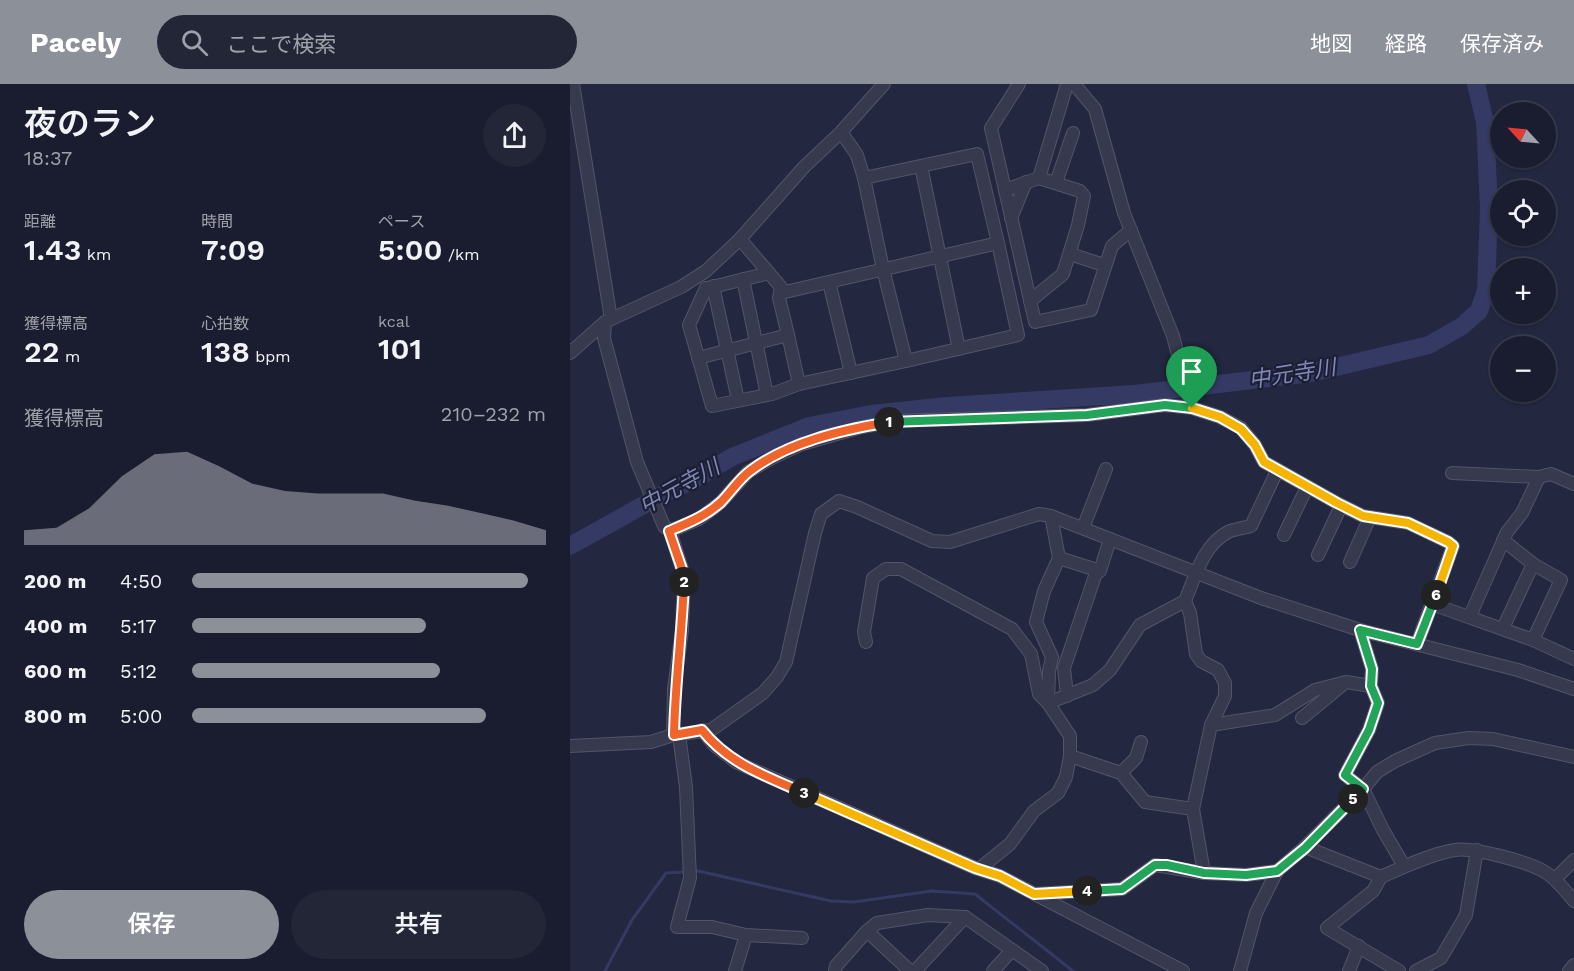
<!DOCTYPE html>
<html lang="ja">
<head>
<meta charset="utf-8">
<style>
	body { margin:0; font-family:"Work Sans","Noto Sans JP",sans-serif; background:#232637; color:#f1f3f6; height:100vh; display:flex; flex-direction:column; font-size:22px; white-space:nowrap }
	* { box-sizing:border-box; margin:0 }
	p { font-size:20px; color:#9fa2aa }
	.icon { flex:none; width:33px; height:33px; fill:none; stroke:currentColor; stroke-width:2; stroke-linecap:round; stroke-linejoin:round }
	.map { position:relative; flex:1; overflow:hidden }
	.panel { display:flex; flex-direction:column; background:#1a1d2f; width:570px }
	.panel>* { flex:none }
	.needle { width:39px; rotate:296deg }
	.fabs { position:absolute; left:920px; top:18px; display:grid; gap:12px }
	.fabs a { display:grid; place-items:center; width:66px; height:66px; border-radius:50%; background:#1a1d2f; box-shadow:0 2px 4px #0004,0 0 0 2px #383b4b; font-size:30px }
	.pin { position:absolute; display:grid; place-items:center; width:51px; height:51px; color:#fff; margin:-62px -26px; border-radius:50% 50% 50% 0; rotate:-45deg; box-shadow:0 0 6px #0007 }
	.pin .icon { rotate:45deg }
	.km { position:absolute; width:30px; height:30px; margin:-15px; border-radius:50%; background:#222; color:#fff; font-size:16px; line-height:30px; text-align:center }
	.round { display:grid; place-items:center; flex:none; width:63px; height:63px; border-radius:32px; background:#232637 }
	.summary { display:flex; align-items:center; justify-content:space-between; height:102px; padding:0 24px }
	h1 { font-size:33px; font-weight:600; line-height:45px }
	.figures { display:grid; grid-template-columns:repeat(3,1fr); gap:9px; height:102px; padding:6px 24px }
	.figures div { display:grid; align-content:center }
	.figures b { font-size:30px; font-weight:600 }
	.figures small { font-size:16px; font-weight:400 }
	.figures p { font-size:16px }
	.chart { height:168px; padding:12px 24px }
	.chart p { display:flex; justify-content:space-between }
	.chart svg { width:100%; height:108px; margin-top:6px; fill:#8c9099; opacity:.7 }
	.primary-button { display:flex; gap:12px; margin-top:auto; padding:12px 24px }
	.primary-button a { flex:1; height:69px; border-radius:36px; background:#8c9099; color:#fff; font-size:24px; font-weight:600; line-height:69px; text-align:center }
	.primary-button a+a { background:#232637; color:#f1f3f6 }
	ul { padding:0 24px; list-style:none; font-size:20px }
	li { display:grid; grid-template-columns:96px 72px 1fr; align-items:center; height:45px }
	li i { height:15px; border-radius:8px; background:#8c9099 }
	header { display:flex; align-items:center; gap:36px; box-sizing:border-box; height:84px; padding:0 30px; background:#8c9099; color:#fff }
	header strong { font-size:28px }
	nav { display:flex; gap:33px; margin-inline-start:auto; font-size:21px }
	.search { width:420px; height:54px; background:#232637; display:flex; align-items:center; gap:15px; box-sizing:border-box; padding:0 21px; border-radius:33px; color:#9fa2aa; font-size:22px }
	main { display:flex; flex:1; min-height:0 }
	.map>svg:first-child { display:block }
	.lines { fill:none; stroke-linecap:round; stroke-linejoin:round }
	.stream { stroke:#353a64; stroke-width:3 }
	.river { stroke:#353a64; stroke-width:18 }
	.minor-casing { stroke:#52556a; stroke-width:14 }
	.minor { stroke:#373a4f; stroke-width:12 }
	.split-1-casing { stroke:#fff; stroke-width:12 }
	.split-2-casing { stroke:#fff; stroke-width:12 }
	.split-3-casing { stroke:#fff; stroke-width:12 }
	.split-4-casing { stroke:#fff; stroke-width:12 }
	.split-5-casing { stroke:#fff; stroke-width:12 }
	.split-6-casing { stroke:#fff; stroke-width:12 }
	.split-7-casing { stroke:#fff; stroke-width:12 }
	.split-1 { stroke:#22a559; stroke-width:8 }
	.split-2 { stroke:#f0652b; stroke-width:8 }
	.split-3 { stroke:#f0652b; stroke-width:8 }
	.split-4 { stroke:#f5b400; stroke-width:8 }
	.split-5 { stroke:#22a559; stroke-width:8 }
	.split-6 { stroke:#22a559; stroke-width:8 }
	.split-7 { stroke:#f5b400; stroke-width:8 }
	.labels { text-anchor:middle; stroke-width:4.5; stroke-linejoin:round; paint-order:stroke }
	.water-label { font-size:22px; font-style:italic; fill:#8188b7; stroke:#1c1f34 }
</style>
</head>
<body>
<header>
<strong>Pacely</strong>
<div class="search"><svg class="icon" aria-label="search" viewBox="0 0 24 24"><circle cx="10" cy="10" r="6"/><path d="M15 15l6 6"/></svg>ここで検索</div>
<nav><a>地図</a><a>経路</a><a>保存済み</a></nav>
</header>
<main>
<section class="panel">
<div class="summary"><div><h1>夜のラン</h1><p>18:37</p></div><a class="round"><svg class="icon" aria-label="share" viewBox="0 0 24 24"><path d="M12 15V3M7 8l5-5 5 5M5 13v7h14v-7"/></svg></a></div>
<div class="figures">
<div><p>距離</p><b>1.43<small> km</small></b></div>
<div><p>時間</p><b>7:09</b></div>
<div><p>ペース</p><b>5:00<small> /km</small></b></div>
</div>
<div class="figures">
<div><p>獲得標高</p><b>22<small> m</small></b></div>
<div><p>心拍数</p><b>138<small> bpm</small></b></div>
<div><p>kcal</p><b>101</b></div>
</div>
<div class="chart"><p><span>獲得標高</span>210–232 m</p>
<svg viewBox="0 0 160 44" preserveAspectRatio="none"><path d="M0 44V38L10 37L20 29L30 16L40 7L50 6L60 12L70 19L80 22L90 23L100 23L110 23L120 26L130 28L140 31L150 34L160 38V44z"/></svg>
</div>
<ul>
<li><b>200 m</b>4:50<i style="width:95%"></i></li>
<li><b>400 m</b>5:17<i style="width:66%"></i></li>
<li><b>600 m</b>5:12<i style="width:70%"></i></li>
<li><b>800 m</b>5:00<i style="width:83%"></i></li>
</ul>
<div class="primary-button"><a>保存</a><a>共有</a></div>
</section>
<div class="map">
<svg width="1004" height="887" viewBox="0 0 1004 887">
	<rect width="100%" height="100%" fill="#23273f"/>
	<g class="lines">
		<g class="stream">
			<polyline points="122,787 128,787 261,817 284,818 362,807 405,810 503,887"/>
			<polyline points="35,887 62,836 96,789 115,788"/>
		</g>
		<polyline class="river" points="0,462 95,409 123,396 162,373 239,342 301,330 377,322 565,310 741,289 859,261 892,242 909,227 916,206 919,124 915,38 906,0"/>
		<defs>
			<g id="minor">
				<polyline points="3,0 41,235"/>
				<polyline points="449,0 421,44 465,238 521,226 542,162 561,146"/>
				<polyline points="504,0 525,25 554,129 603,252 622,324 650,333 671,344 685,361 694,378 767,419 793,432 838,439 878,458 883,462 847,560"/>
				<polyline points="271,48 287,71 294,94"/>
				<polyline points="351,82 389,265"/>
				<polyline points="486,99 503,49"/>
				<polyline points="435,106 469,94 497,0"/>
				<polyline points="441,134 456,98"/>
				<path d="M 170,155 L 215,208 C 286,192 357,175 428,159 L 407,70 L 294,94 L 313,185 L 336,277 L 448,251 L 428,159"/>
				<polyline points="500,170 534,181"/>
				<polyline points="173,195 197,311"/>
				<polyline points="259,198 281,289"/>
				<polyline points="143,202 168,316"/>
				<polyline points="136,204 119,241 142,322 202,310 229,300 336,277"/>
				<polyline points="138,204 199,189"/>
				<polyline points="211,204 209,214 218,251"/>
				<polyline points="460,217 493,190 508,141 514,112 510,107 469,94"/>
				<polyline points="35,238 34,254 67,378 94,442 100,447 114,491 112,546 104,605 103,651"/>
				<polyline points="0,269 35,238 111,203 136,187 170,155 234,83 271,48 314,0"/>
				<polyline points="128,274 218,251 229,300"/>
				<polyline points="882,389 969,393 981,390 1004,400"/>
				<polyline points="481,432 489,474 474,507 466,538 482,573 479,587 478,619 500,652 500,672 551,689 575,718 623,725 634,789"/>
				<polyline points="513,444 536,385"/>
				<polyline points="100,447 129,435 150,419 178,388 200,375 232,360 288,344 323,337 517,331 595,321 622,324"/>
				<polyline points="714,451 737,403"/>
				<polyline points="748,471 771,422"/>
				<polyline points="489,474 530,487 540,455"/>
				<polyline points="780,478 800,433"/>
				<polyline points="862,520 963,556 1004,575"/>
				<polyline points="900,532 937,448 952,429 969,393"/>
				<polyline points="933,544 963,480 933,456"/>
				<polyline points="790,546 802,585 801,602 808,619 799,646 775,691 793,705 813,746 834,782"/>
				<polyline points="963,556 991,496 963,480"/>
				<polyline points="296,558 294,548 303,494 316,485 331,485 442,545 461,570 469,610 478,619 523,601 540,586 570,541 615,517"/>
				<polyline points="497,612 494,584 527,486"/>
				<polyline points="732,634 772,601"/>
				<path d="M 641,641 L 655,612 L 655,599 L 648,586 L 631,577 L 626,570 L 620,529 L 615,517 C 625,493 633,461 658,448 C 665,445 674,444 681,442 L 707,387"/>
				<polyline points="132,646 144,661 166,678 405,784 430,792 613,887"/>
				<polyline points="109,651 116,703 120,794 107,843 142,843 176,851 232,854"/>
				<polyline points="0,662 81,658 103,651 141,646 193,609 207,593 216,578 245,449 251,430 269,417 287,423 362,457 380,458 469,430 481,432 691,514 790,546 948,586 1004,605"/>
				<polyline points="551,689 566,674 571,658"/>
				<polyline points="623,725 641,641 705,631 745,606 776,598 801,602"/>
				<path d="M 735,763 L 811,793 C 831,784 863,769 885,766 C 903,763 959,778 975,788 C 987,795 995,807 1004,817"/>
				<polyline points="409,785 440,760 464,727 488,709 496,693 500,672"/>
				<polyline points="811,793 803,807 757,844 829,887"/>
				<polyline points="985,795 1004,776"/>
				<polyline points="465,810 552,805 585,781 634,789 676,791 707,787"/>
				<polyline points="297,847 340,887"/>
				<polyline points="442,866 472,887"/>
				<polyline points="165,887 176,851"/>
				<polyline points="265,887 266,882 297,847 307,839 358,831 395,833 442,866 423,887"/>
				<polyline points="345,887 395,833"/>
				<polyline points="670,887 686,829 707,787 735,763 793,705 807,688 825,677 865,659 899,654 923,655 1004,673"/>
				<polyline points="779,887 789,862"/>
				<polyline points="846,887 871,874 896,831 907,766"/>
				<polyline points="999,887 1004,881"/>
			</g>
		</defs>
		<use href="#minor" class="minor-casing"/>
		<use href="#minor" class="minor"/>
	</g>
	<g class="lines">
		<defs>
			<polyline id="split-1" points="319,338 517,331 595,321 622,324"/>
			<path id="split-2" d="M 114,498 L 114,491 L 99,447 C 118,439 136,432 151,418 C 161,408 169,395 180,387 C 218,358 272,346 319,338"/>
			<path id="split-3" d="M 114,498 C 112,550 105,600 104,651 L 132,646 C 159,680 196,692 234,709"/>
			<polyline id="split-4" points="234,709 405,784 430,792 464,810 517,807"/>
			<polyline id="split-5" points="517,807 552,805 585,781 597,781 634,789 676,791 707,787 735,764 783,715"/>
			<polyline id="split-6" points="783,715 793,705 775,691 799,646 808,619 801,602 802,585 790,546 847,560 866,511"/>
			<polyline id="split-7" points="622,324 650,333 671,345 685,361 694,378 767,419 793,432 838,439 878,458 883,462 866,511"/>
		</defs>
		<use href="#split-1" class="split-1-casing"/>
		<use href="#split-2" class="split-2-casing"/>
		<use href="#split-3" class="split-3-casing"/>
		<use href="#split-4" class="split-4-casing"/>
		<use href="#split-5" class="split-5-casing"/>
		<use href="#split-6" class="split-6-casing"/>
		<use href="#split-7" class="split-7-casing"/>
		<use href="#split-1" class="split-1"/>
		<use href="#split-2" class="split-2"/>
		<use href="#split-3" class="split-3"/>
		<use href="#split-4" class="split-4"/>
		<use href="#split-5" class="split-5"/>
		<use href="#split-6" class="split-6"/>
		<use href="#split-7" class="split-7"/>
	</g>
	<g class="labels">
		<g class="water-label">
			<text transform="translate(722 289) rotate(-9)" y="8">中元寺川</text>
			<text transform="translate(109 402) rotate(-29)" y="8">中元寺川</text>
		</g>
	</g>
</svg>
<div class="fabs">
<a><svg class="needle" viewBox="-14 -14 28 28"><path d="M0-13l5 13h-10z" fill="#e53935"/><path d="M0 13l5-13h-10z" fill="#9fa2aa"/></svg></a>
<a><svg class="icon" aria-label="locate" viewBox="0 0 24 24"><circle cx="12" cy="12" r="6"/><path d="M12 2v4M12 18v4M2 12h4M18 12h4"/></svg></a>
<a>+</a>
<a>−</a>
</div>
<div class="pin" style="left:622px;top:324px;background:#1e9e55"><svg class="icon" aria-label="arrive" viewBox="0 0 24 24"><path d="M6 21V4h12l-3 4 3 4H6"/></svg></div>
<b class="km" style="left:319px;top:338px">1</b>
<b class="km" style="left:114px;top:498px">2</b>
<b class="km" style="left:234px;top:709px">3</b>
<b class="km" style="left:517px;top:807px">4</b>
<b class="km" style="left:783px;top:715px">5</b>
<b class="km" style="left:866px;top:511px">6</b>
</div>
</main>
</body>
</html>
